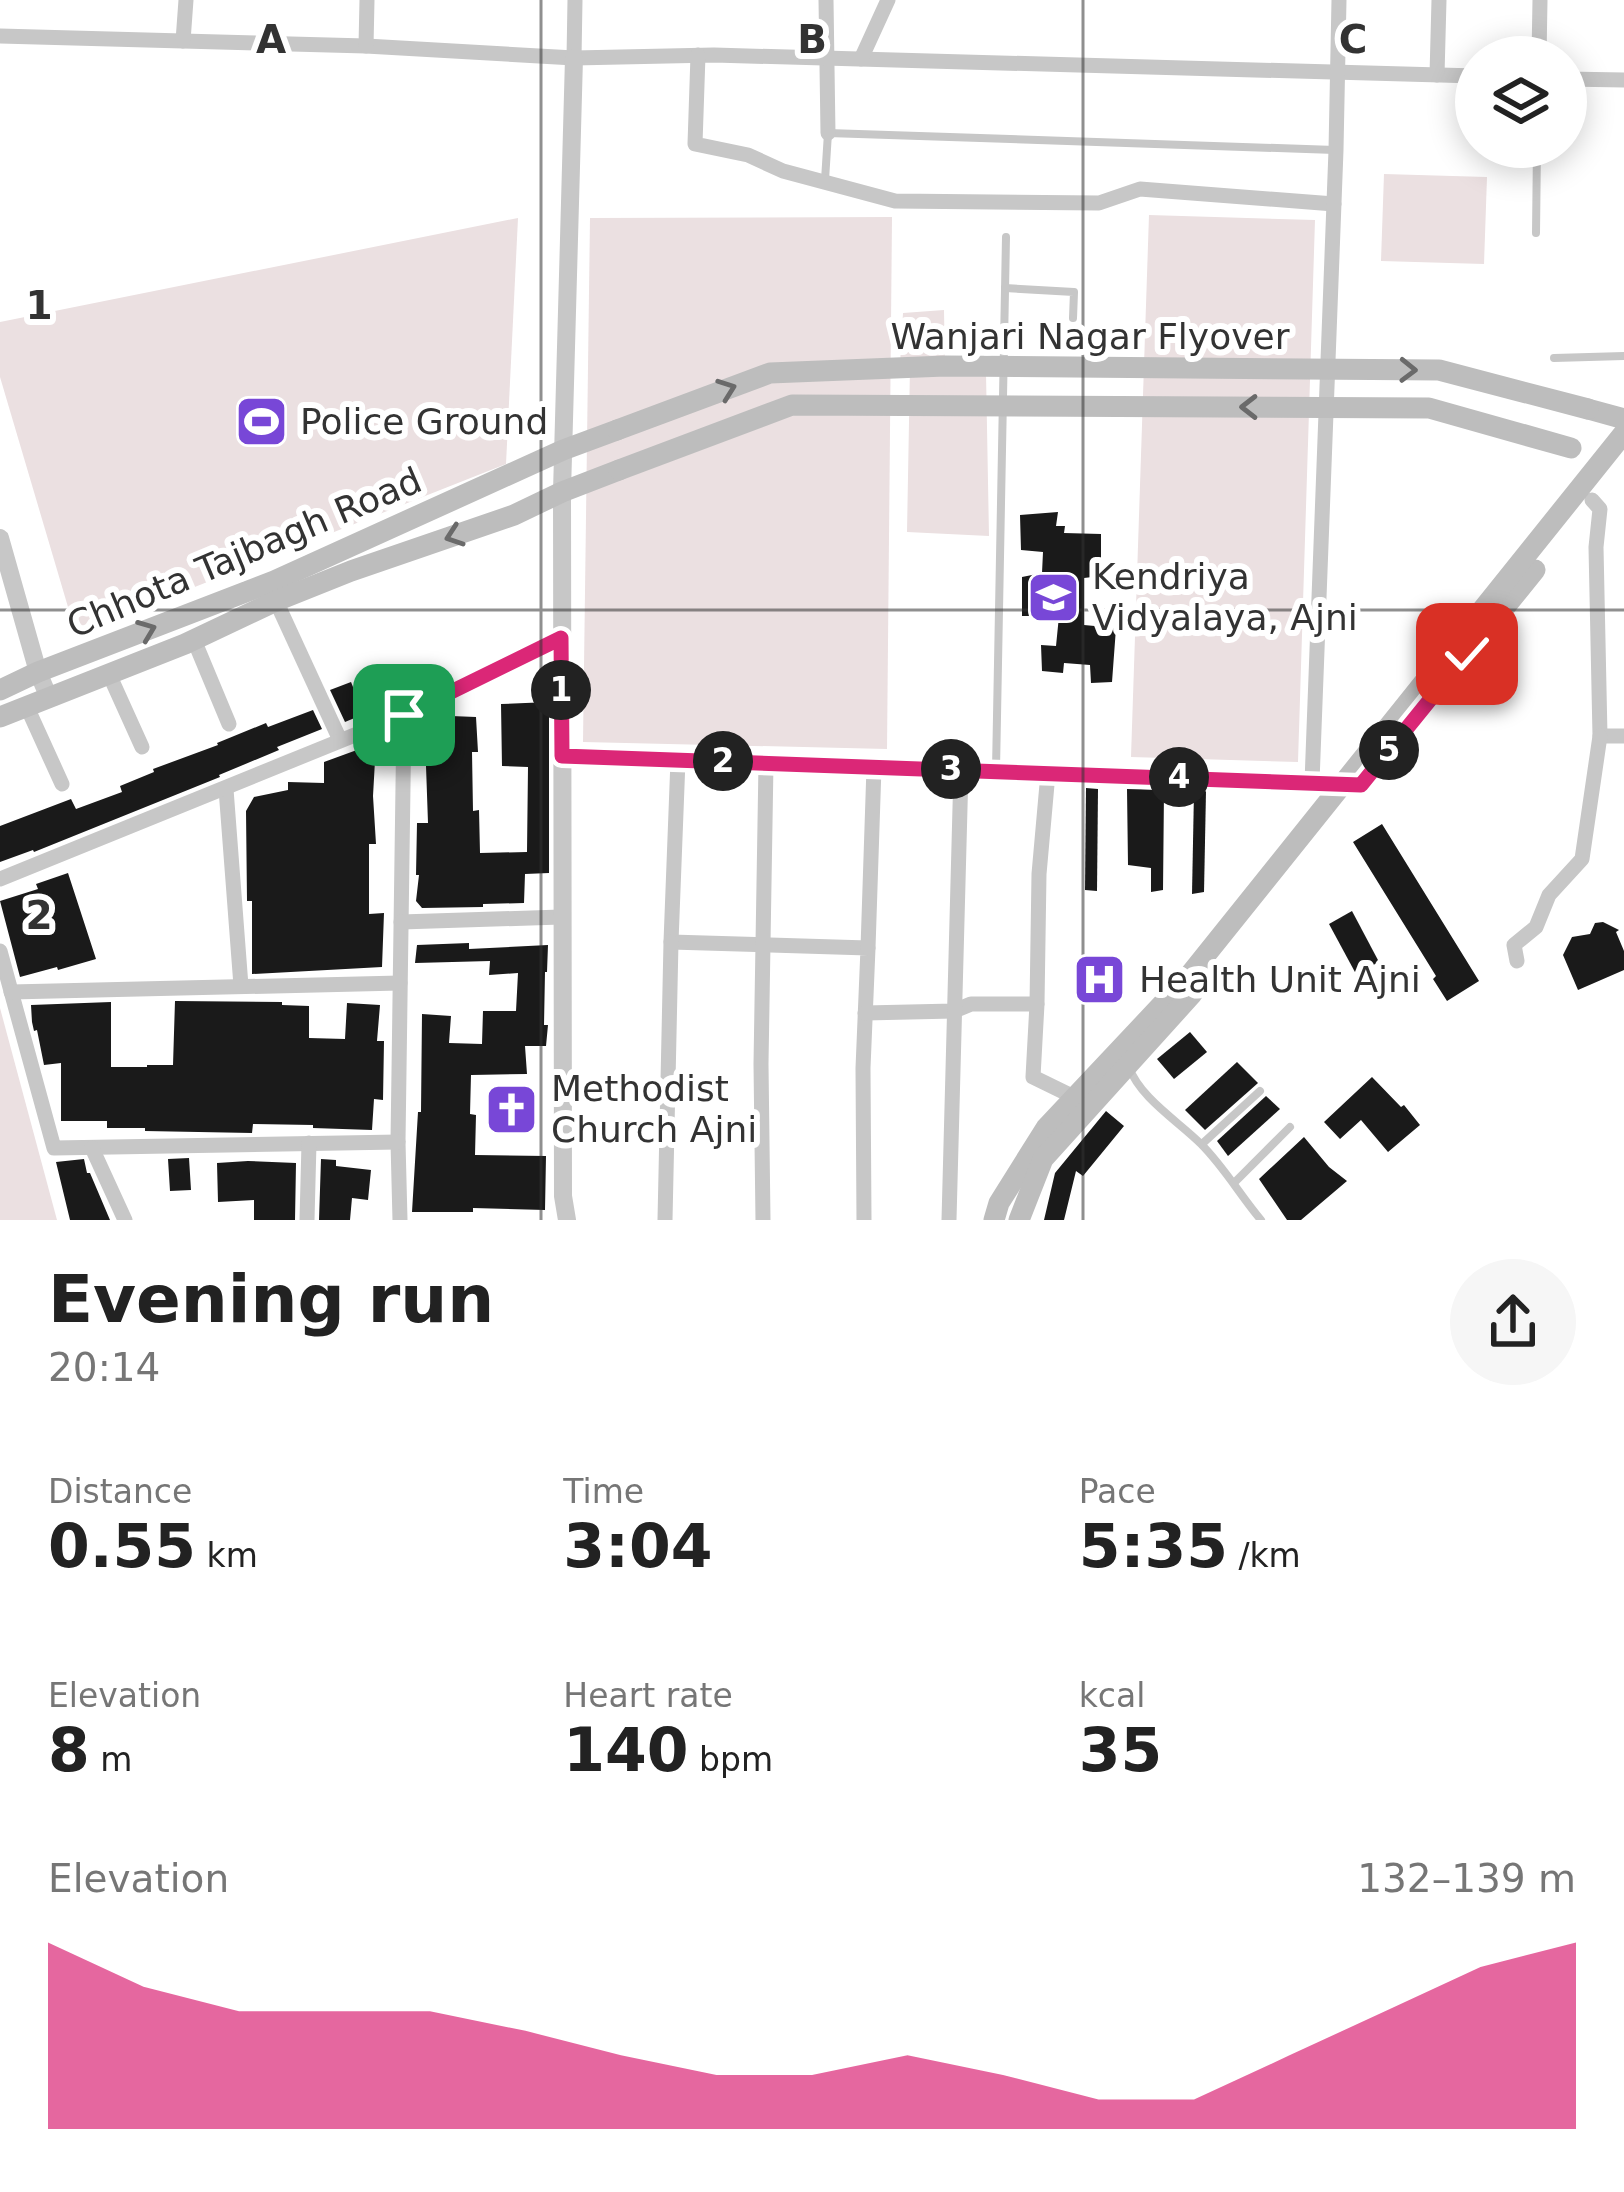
<!DOCTYPE html>
<html lang="en">
<head>
<meta charset="utf-8">
<style>
	body { margin:0; font-family:"DejaVu Sans",sans-serif; background:#f6f6f6; color:#222; height:100vh; display:flex; flex-direction:column; font-size:45px; white-space:nowrap }
	* { box-sizing:border-box; margin:0 }
	p { font-size:39px; color:#767676 }
	.icon { flex:none; width:66px; height:66px; fill:none; stroke:currentColor; stroke-width:2; stroke-linecap:round; stroke-linejoin:round }
	.map { position:relative; height:1220px; overflow:hidden }
	.details { display:flex; flex-direction:column; background:#fff; flex:1 }
	.details>* { flex:none }
	.fabs { position:absolute; left:1455px; top:36px; display:grid; gap:24px }
	.fabs a { display:grid; place-items:center; width:132px; height:132px; border-radius:50%; background:#fff; box-shadow:0 6px 30px #0003; font-size:60px }
	.pin { position:absolute; display:grid; place-items:center; width:102px; height:102px; color:#fff; margin:-51px; border-radius:24px; box-shadow:0 6px 18px #0006 }
	.km { position:absolute; width:60px; height:60px; margin:-30px; border-radius:50%; background:#222; color:#fff; font-size:33px; line-height:60px; text-align:center }
	.round { display:grid; place-items:center; flex:none; width:126px; height:126px; border-radius:63px; background:#f6f6f6 }
	.head { display:flex; align-items:center; justify-content:space-between; height:204px; padding:0 48px }
	h1 { font-size:66px; font-weight:700; line-height:90px }
	.figures { display:grid; grid-template-columns:repeat(3,1fr); gap:18px; height:204px; padding:12px 48px }
	.figures div { display:grid; align-content:center }
	.figures b { font-size:60px; font-weight:700 }
	.figures small { font-size:33px; font-weight:400 }
	.figures p { font-size:33px }
	.chart { height:336px; padding:24px 48px }
	.chart p { display:flex; justify-content:space-between }
	.chart svg { width:100%; height:216px; margin-top:12px; fill:#db2777; opacity:.7 }
	.map>svg:first-child { display:block }
	.green { fill:#ebe0e1 }
	.building { fill:#1a1a1a }
	.lines { fill:none; stroke-linecap:round; stroke-linejoin:round }
	.service { stroke:#c7c7c7; stroke-width:8 }
	.minor { stroke:#c7c7c7; stroke-width:15 }
	.tertiary { stroke:#c7c7c7; stroke-width:18 }
	.secondary { stroke:#bdbdbd; stroke-width:21 }
	.secondary-bridge { stroke:#bdbdbd; stroke-width:21 }
	.oneway { stroke:#6a6a6a }
	.route-casing { stroke:#fff; stroke-width:24 }
	.route { stroke:#db2777; stroke-width:15 }
	.grid { fill:none; stroke:#333; stroke-width:3; stroke-opacity:0.55 }
	.labels { text-anchor:middle; stroke-width:12; stroke-linejoin:round; paint-order:stroke }
	.street-label { font-size:36px; fill:#333; stroke:#fff }
	.poi-label { font-size:36px; fill:#333; stroke:#fff; text-anchor:start }
	.grid-label { font-size:39px; text-anchor:middle; font-weight:bold; fill:#333; stroke:#fff; stroke-width:12; stroke-linejoin:round; paint-order:stroke }
</style>
</head>
<body>
<div class="map">
<svg width="1624" height="1220" viewBox="0 0 1624 1220">
	<rect width="100%" height="100%" fill="#fff"/>
	<g class="green">
		<polygon points="1384,174 1487,177 1484,264 1381,261"/>
		<polygon points="1149,215 1315,220 1298,762 1131,757"/>
		<polygon points="892,217 887,749 583,742 590,218"/>
		<polygon points="518,218 506,464 76,634 0,377 0,322"/>
		<polygon points="944,310 945,370 986,373 989,536 907,532 910,367 900,364 903,313"/>
		<polygon points="0,1008 57,1220 0,1220"/>
	</g>
	<g class="building">
		<polygon points="1058,512 1056,526 1065,526 1064,533 1101,534 1101,576 1084,578 1084,625 1116,628 1112,682 1091,683 1090,665 1064,663 1063,673 1042,671 1041,645 1056,646 1059,616 1022,616 1022,577 1042,573 1043,552 1021,550 1020,515"/>
		<polygon points="351,682 364,714 345,722 330,690"/>
		<polygon points="549,702 549,873 525,874 524,903 483,904 483,907 422,908 416,901 419,875 416,875 417,823 428,823 426,766 430,766 430,726 426,719 449,711 451,716 476,717 478,752 472,752 473,811 479,810 480,853 527,852 528,767 502,766 501,704"/>
		<polygon points="313,710 322,729 277,747 279,750 219,775 220,777 34,852 33,850 0,862 0,826 71,799 76,809 122,792 120,786 154,772 153,769 218,745 217,743 266,723 268,727"/>
		<polygon points="376,743 373,796 376,844 369,844 369,914 384,913 382,967 252,974 252,901 247,901 246,811 254,797 288,790 288,782 324,783 324,762"/>
		<polygon points="1086,788 1098,789 1097,891 1085,890"/>
		<polygon points="1127,789 1164,790 1163,890 1151,892 1151,868 1128,865"/>
		<polygon points="1194,791 1206,791 1204,892 1192,894"/>
		<polygon points="1382,824 1479,981 1447,1001 1433,979 1436,976 1353,842"/>
		<polygon points="68,873 96,959 58,970 57,967 20,977 0,901 38,889 36,884"/>
		<polygon points="1352,911 1379,962 1356,974 1329,924"/>
		<polygon points="1603,922 1619,930 1616,932 1624,951 1624,970 1578,990 1563,955 1572,937 1590,934 1595,923"/>
		<polygon points="469,943 469,949 548,945 547,972 545,972 544,1025 548,1025 546,1046 525,1046 527,1074 471,1075 470,1114 476,1115 475,1155 546,1156 545,1210 473,1208 473,1212 412,1212 418,1112 421,1112 422,1014 451,1016 449,1043 482,1044 483,1011 516,1011 518,973 489,975 490,961 415,963 417,945"/>
		<polygon points="175,1001 282,1002 282,1005 309,1006 309,1038 345,1039 347,1003 380,1005 377,1041 384,1041 383,1100 374,1099 372,1130 313,1128 313,1125 253,1124 252,1133 145,1131 145,1128 107,1128 107,1121 61,1121 61,1063 44,1065 37,1030 34,1031 32,1022 31,1005 111,1002 111,1067 147,1067 147,1065 173,1065"/>
		<polygon points="1190,1032 1207,1052 1174,1079 1157,1059"/>
		<polygon points="1237,1062 1258,1083 1205,1130 1185,1110"/>
		<polygon points="1372,1077 1401,1107 1404,1105 1420,1125 1388,1152 1361,1120 1340,1139 1324,1122"/>
		<polygon points="1266,1096 1280,1109 1228,1156 1217,1141"/>
		<polygon points="1106,1111 1124,1126 1083,1176 1076,1171 1064,1220 1044,1220 1055,1173"/>
		<polygon points="1304,1137 1329,1167 1347,1181 1301,1220 1287,1220 1259,1179"/>
		<polygon points="189,1158 191,1190 170,1191 168,1159"/>
		<polygon points="84,1159 87,1173 90,1173 110,1220 70,1220 56,1162"/>
		<polygon points="321,1159 336,1160 336,1166 371,1170 368,1200 352,1198 350,1220 319,1220"/>
		<polygon points="248,1161 296,1163 295,1220 254,1220 254,1200 218,1202 217,1163"/>
	</g>
	<g class="lines">
		<g class="service">
			<polyline points="825,180 828,133 1335,150"/>
			<polyline points="1536,233 1537,147"/>
			<polyline points="1005,288 1074,292 1073,318"/>
			<polyline points="1554,358 1624,356"/>
			<polyline points="996,770 1006,237"/>
			<path d="M 1129,1067 C 1140,1098 1178,1121 1201,1144 C 1224,1167 1240,1195 1261,1220"/>
			<polyline points="1202,1144 1260,1091"/>
			<polyline points="1235,1182 1290,1127"/>
		</g>
		<g class="minor">
			<polyline points="826,0 828,133"/>
			<polyline points="0,36 366,46 574,58 714,55 1476,76"/>
			<polyline points="183,41 186,0"/>
			<polyline points="366,46 367,0"/>
			<polyline points="698,55 695,144 748,155 783,171 895,201 1099,203 1140,189 1334,204"/>
			<polyline points="1539,57 1540,0"/>
			<polyline points="574,58 575,0"/>
			<polyline points="861,59 888,0"/>
			<polyline points="1437,75 1439,0"/>
			<polyline points="1566,79 1624,80"/>
			<polyline points="1592,500 1600,509 1596,547 1600,736 1624,736"/>
			<polyline points="276,601 340,740"/>
			<polyline points="194,640 229,724"/>
			<polyline points="109,674 142,747"/>
			<polyline points="27,707 62,784"/>
			<polyline points="404,715 561,638"/>
			<polyline points="562,756 1361,785"/>
			<polyline points="678,760 671,942 868,948 863,1068 864,1220"/>
			<polyline points="1312,782 1336,150 1339,0"/>
			<polyline points="226,789 241,986"/>
			<polyline points="0,879 404,715 398,1142 400,1220"/>
			<polyline points="401,922 561,917"/>
			<polyline points="868,948 874,767"/>
			<polyline points="0,951 54,1148 398,1142"/>
			<polyline points="1517,961 1514,945 1536,927 1549,895 1582,859 1600,736"/>
			<polyline points="11,992 400,983"/>
			<polyline points="1037,1004 1033,1077 1074,1097"/>
			<polyline points="865,1013 954,1011 971,1004 1037,1004 1039,874 1048,773"/>
			<polyline points="92,1148 125,1220"/>
			<polyline points="307,1220 309,1143"/>
			<polyline points="665,1220 671,942"/>
			<polyline points="763,1220 761,1064 766,763"/>
			<polyline points="949,1220 961,770"/>
		</g>
		<g class="tertiary">
			<polyline points="0,538 38,672 49,698"/>
			<polyline points="567,1220 563,1196 562,492 574,58"/>
		</g>
		<g class="secondary">
			<polyline points="1588,409 1624,419"/>
			<polyline points="0,690 38,672 274,581 563,450 617,430"/>
			<polyline points="1419,713 1535,570"/>
			<polyline points="0,717 185,644 276,601 351,571 514,515 562,492 619,470"/>
			<polyline points="994,1220 999,1203 1046,1128 1188,977 1624,433"/>
			<polyline points="1019,1220 1043,1159 1192,994"/>
		</g>
		<g class="secondary-bridge">
			<polyline points="617,430 770,373 945,366 1439,370 1588,409"/>
			<polyline points="619,470 792,405 1429,408 1571,448"/>
		</g>
	</g>
	<defs><path id="oneway-chevron" d="M-2-3.5L2.5 0L-2 3.5" fill="none" stroke-width="1.6" stroke-linecap="round" stroke-linejoin="round" transform="scale(3)"/></defs>
	<g class="oneway">
		<use href="#oneway-chevron" transform="translate(1408 370) rotate(1)"/>
		<use href="#oneway-chevron" transform="translate(727 389) rotate(-20)"/>
		<use href="#oneway-chevron" transform="translate(1249 407) rotate(180)"/>
		<use href="#oneway-chevron" transform="translate(454 536) rotate(161)"/>
		<use href="#oneway-chevron" transform="translate(147 630) rotate(-21)"/>
	</g>
	<g class="lines">
		<defs>
			<polyline id="route" points="404,715 561,638 562,756 1361,785 1467,654"/>
		</defs>
		<use href="#route" class="route-casing"/>
		<use href="#route" class="route"/>
	</g>
	<path class="grid" d="M 541,0 L 541,1220M 1083,0 L 1083,1220M 0,610 L 1624,610"/>
	<defs>
		<symbol id="stadium-square" viewBox="-11 -11 22 22"><rect x="-9" y="-9" width="18" height="18" rx="4" fill="#7847d7" stroke="#fff"/><path d="M0-5a6.5 5 0 1 0 0 10a6.5 5 0 1 0 0-10ZM-3.5-1.8h7v3.6h-7Z" fill="#fff"/></symbol>
		<symbol id="school-square" viewBox="-11 -11 22 22"><rect x="-9" y="-9" width="18" height="18" rx="4" fill="#7847d7" stroke="#fff"/><path d="M0-5L7-2L0 1L-7-2ZM-4 1L0 2.5L4 1V4Q0 6-4 4Z" fill="#fff"/></symbol>
		<symbol id="hospital-square" viewBox="-11 -11 22 22"><rect x="-9" y="-9" width="18" height="18" rx="4" fill="#7847d7" stroke="#fff"/><path d="M-5-5h3v3.5h4V-5h3V5h-3V1.5h-4V5h-3Z" fill="#fff"/></symbol>
		<symbol id="church-square" viewBox="-11 -11 22 22"><rect x="-9" y="-9" width="18" height="18" rx="4" fill="#7847d7" stroke="#fff"/><path d="M-1.2-6h2.4v3.5h3.3v2.4h-3.3V6h-2.4V-.1h-3.3v-2.4h3.3Z" fill="#fff"/></symbol>
	</defs>
	<g fill-rule="evenodd">
		<use href="#stadium-square" x="232" y="392" width="59" height="59"/>
		<use href="#school-square" x="1024" y="568" width="59" height="59"/>
		<use href="#hospital-square" x="1070" y="950" width="59" height="59"/>
		<use href="#church-square" x="482" y="1080" width="59" height="59"/>
	</g>
	<g class="labels">
		<g class="street-label">
			<text x="1090" y="349">Wanjari Nagar Flyover</text>
			<text transform="translate(244 552) rotate(-23)" y="13">Chhota Tajbagh Road</text>
		</g>
		<g class="poi-label">
			<text x="300" y="434">Police Ground</text>
			<text x="1092" y="589">Kendriya<tspan x="1092" dy="41">Vidyalaya, Ajni</tspan></text>
			<text x="1139" y="992">Health Unit Ajni</text>
			<text x="551" y="1101">Methodist<tspan x="551" dy="41">Church Ajni</tspan></text>
		</g>
	</g>
	<g class="grid-label">
		<text x="271" y="53">A</text>
		<text x="812" y="53">B</text>
		<text x="1353" y="53">C</text>
		<text x="39" y="319">1</text>
		<text x="39" y="929">2</text>
	</g>
</svg>
<div class="fabs">
<a><svg class="icon" aria-label="layers" viewBox="0 0 24 24"><path d="M12 4l9 5-9 5-9-5zM3 14l9 5 9-5"/></svg></a>
</div>
<div class="pin" style="left:404px;top:715px;background:#1e9e55"><svg class="icon" aria-label="arrive" viewBox="0 0 24 24"><path d="M6 21V4h12l-3 4 3 4H6"/></svg></div>
<div class="pin" style="left:1467px;top:654px;background:#d93025"><svg class="icon" aria-label="check" viewBox="0 0 24 24"><path d="M5 12l5 5 9-10"/></svg></div>
<b class="km" style="left:561px;top:690px">1</b>
<b class="km" style="left:723px;top:761px">2</b>
<b class="km" style="left:951px;top:769px">3</b>
<b class="km" style="left:1179px;top:777px">4</b>
<b class="km" style="left:1389px;top:750px">5</b>
</div>
<section class="details">
<div class="head"><div><h1>Evening run</h1><p>20:14</p></div><a class="round"><svg class="icon" aria-label="share" viewBox="0 0 24 24"><path d="M12 15V3M7 8l5-5 5 5M5 13v7h14v-7"/></svg></a></div>
<div class="figures">
<div><p>Distance</p><b>0.55<small> km</small></b></div>
<div><p>Time</p><b>3:04</b></div>
<div><p>Pace</p><b>5:35<small> /km</small></b></div>
</div>
<div class="figures">
<div><p>Elevation</p><b>8<small> m</small></b></div>
<div><p>Heart rate</p><b>140<small> bpm</small></b></div>
<div><p>kcal</p><b>35</b></div>
</div>
<div class="chart"><p><span>Elevation</span>132–139 m</p>
<svg viewBox="0 0 160 44" preserveAspectRatio="none"><path d="M0 44V6L10 15L20 20L30 20L40 20L50 24L60 29L70 33L80 33L90 29L100 33L110 38L120 38L130 29L140 20L150 11L160 6V44z"/></svg>
</div>
</section>
</body>
</html>
